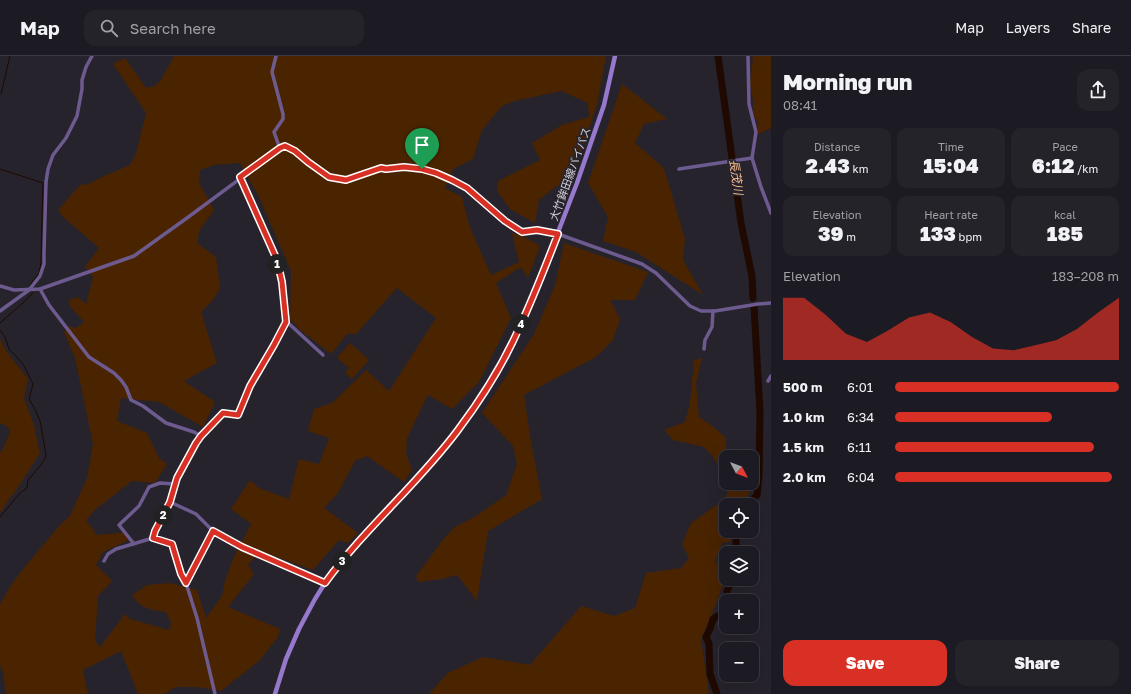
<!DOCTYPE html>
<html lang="en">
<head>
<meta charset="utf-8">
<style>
	body { margin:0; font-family:"Golos Text","Noto Sans JP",sans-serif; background:#25232a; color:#f1f3f6; height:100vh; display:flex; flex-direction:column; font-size:15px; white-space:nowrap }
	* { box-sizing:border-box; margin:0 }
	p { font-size:13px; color:#a0a1a5 }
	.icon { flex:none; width:22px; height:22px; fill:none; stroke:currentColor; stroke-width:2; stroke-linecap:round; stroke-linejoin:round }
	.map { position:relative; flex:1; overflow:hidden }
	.sheet { display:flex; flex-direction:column; background:#1c1a22; width:360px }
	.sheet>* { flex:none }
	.needle { width:26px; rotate:131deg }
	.fabs { position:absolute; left:719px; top:394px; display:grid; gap:8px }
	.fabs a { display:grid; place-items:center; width:40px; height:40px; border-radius:8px; background:#1c1a22; box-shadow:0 4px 16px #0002,0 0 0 1px #3a3840; font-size:20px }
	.pin { position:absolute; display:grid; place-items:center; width:34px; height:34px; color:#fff; margin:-41px -17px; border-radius:50% 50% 50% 0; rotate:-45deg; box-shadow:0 0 4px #0007 }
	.pin .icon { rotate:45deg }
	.km { position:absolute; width:20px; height:20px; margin:-10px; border-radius:50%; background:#222; color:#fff; font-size:11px; line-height:20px; text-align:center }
	.round { display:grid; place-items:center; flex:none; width:42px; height:42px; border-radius:12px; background:#25232a }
	.headline { display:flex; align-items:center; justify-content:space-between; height:68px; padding:0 12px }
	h1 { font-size:22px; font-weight:800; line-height:30px }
	.figures { display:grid; grid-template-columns:repeat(3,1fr); gap:6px; height:68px; padding:4px 12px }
	.figures div { display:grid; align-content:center; border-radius:10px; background:#25232a; text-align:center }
	.figures b { font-size:20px; font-weight:800 }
	.figures small { font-size:11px; font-weight:400 }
	.figures p { font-size:11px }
	.chart { height:112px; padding:8px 12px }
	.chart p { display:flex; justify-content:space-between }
	.chart svg { width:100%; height:72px; margin-top:4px; fill:#d93025; opacity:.7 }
	.primary-button { display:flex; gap:8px; margin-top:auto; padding:8px 12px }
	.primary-button a { flex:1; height:46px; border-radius:12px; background:#d93025; color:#fff; font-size:16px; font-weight:800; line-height:46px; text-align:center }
	.primary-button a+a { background:#25232a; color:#f1f3f6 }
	ul { padding:0 12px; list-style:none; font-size:13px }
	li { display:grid; grid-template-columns:64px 48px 1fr; align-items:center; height:30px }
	li i { height:10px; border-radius:5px; background:#d93025 }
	header { display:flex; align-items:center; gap:24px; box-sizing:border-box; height:56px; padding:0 20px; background:#1c1a22; border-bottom:1px solid #3a3840 }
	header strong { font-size:19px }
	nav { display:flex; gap:22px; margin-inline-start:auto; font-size:14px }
	.search { width:280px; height:36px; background:#25232a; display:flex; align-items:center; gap:10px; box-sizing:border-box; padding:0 14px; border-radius:12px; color:#a0a1a5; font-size:15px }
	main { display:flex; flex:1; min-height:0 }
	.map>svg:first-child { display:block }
	.green { fill:#4a2400; fill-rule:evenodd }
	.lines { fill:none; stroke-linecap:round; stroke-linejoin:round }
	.stream { stroke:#1f0900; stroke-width:1 }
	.river { stroke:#1f0900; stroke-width:7 }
	.minor { stroke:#6d5b8f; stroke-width:3.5 }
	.secondary { stroke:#9678cc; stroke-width:4.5 }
	.route-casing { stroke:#fff; stroke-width:8 }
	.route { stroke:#d93025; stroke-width:5 }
	.labels { text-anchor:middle; stroke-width:3.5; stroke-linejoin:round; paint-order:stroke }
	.street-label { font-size:11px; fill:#d3d1d8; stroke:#26232d }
	.water-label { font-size:12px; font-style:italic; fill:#f8bd8d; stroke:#26232d }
</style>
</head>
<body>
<header>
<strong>Map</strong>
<div class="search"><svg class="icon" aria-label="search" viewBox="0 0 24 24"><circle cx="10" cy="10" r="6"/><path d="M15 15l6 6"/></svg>Search here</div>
<nav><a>Map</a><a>Layers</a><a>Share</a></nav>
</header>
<main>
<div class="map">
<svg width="771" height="638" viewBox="0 0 771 638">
	<rect width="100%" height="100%" fill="#26232d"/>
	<g class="green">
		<path d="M 174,0 L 606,0 L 597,49 L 574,116 L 568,124 L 554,132 L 539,144 L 535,167 L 510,153 L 497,135 L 498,125 L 540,104 L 532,87 L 562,69 L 589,61 L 588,47 L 561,35 L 515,45 L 502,50 L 482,74 L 473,103 L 453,113 L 445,132 L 462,141 L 470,172 L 491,219 L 519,206 L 512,177 L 523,180 L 540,190 L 528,222 L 521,211 L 496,227 L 511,262 L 479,326 L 452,353 L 428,339 L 407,382 L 406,397 L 412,414 L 404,426 L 367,400 L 355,405 L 338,437 L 324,452 L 358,477 L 348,487 L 339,484 L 313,514 L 260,495 L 248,509 L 254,518 L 228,551 L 280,573 L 278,581 L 259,605 L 221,635 L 197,631 L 176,631 L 164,638 L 138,638 L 121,595 L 83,614 L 88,638 L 6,638 L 3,617 L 0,609 L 0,548 L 11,529 L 23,513 L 60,469 L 70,460 L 87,422 L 93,388 L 75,302 L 64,276 L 69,270 L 76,272 L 84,266 L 69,249 L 69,244 L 78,241 L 86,248 L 93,221 L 85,211 L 99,192 L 62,160 L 58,154 L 80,129 L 89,128 L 102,121 L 130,109 L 136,97 L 146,57 L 113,8 L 125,2 L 146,32 L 155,30 L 161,24 ZM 240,107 L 259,141 L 291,215 L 290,262 L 299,273 L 331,298 L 347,278 L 356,278 L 397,232 L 436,262 L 389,335 L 366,314 L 332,347 L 314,353 L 308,375 L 329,382 L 319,408 L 299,403 L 289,443 L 259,432 L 250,424 L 231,453 L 251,468 L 233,503 L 225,525 L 222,540 L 206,562 L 197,534 L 170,527 L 147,529 L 132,539 C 140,553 152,554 166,556 L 171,567 L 169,574 L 130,563 L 125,558 L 100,591 L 95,585 L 98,540 L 112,525 L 96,509 L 103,496 L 127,485 L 128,476 L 97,479 L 86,464 L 96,453 L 132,425 L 155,427 L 167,408 L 159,402 L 147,377 L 117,365 L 121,342 L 159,346 L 203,371 L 215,346 L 184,325 L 217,307 L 201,256 L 212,245 L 220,232 L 216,201 L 197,187 L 199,175 L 214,154 L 199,127 L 200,114 L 214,109 Z"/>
		<polygon points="752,0 771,0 771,72 758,78 758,66 753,59 753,44 750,27 753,2"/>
		<polygon points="622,28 667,63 644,68 635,87 664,112 685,183 683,204 703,239 636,196 603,185 608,161 588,127"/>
		<polygon points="564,187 648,216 635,244 610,244 620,263 613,284 596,301 524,339 531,386 542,443 488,475 477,545 457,519 442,523 418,526 416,520 445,481 455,471 476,460 506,439 517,408 513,390 482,357 534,278 555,229"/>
		<polygon points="0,283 6,295 28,323 24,342 34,369 40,397 15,436 10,442 0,457 0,396 3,393 10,376 8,371 0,367"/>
		<polygon points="350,287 369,304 352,323 345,317 349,312 337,302"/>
		<polygon points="702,302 696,327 699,361 715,372 726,382 726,400 728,401 726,401 726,423 713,401 704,391 673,384 664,374 685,366 690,348 694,304"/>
		<polygon points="728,427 751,427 752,431 743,449 726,449 726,475 734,475 730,486 722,487 715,505 726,518 726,520 712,558 701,583 709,638 429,638 448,617 483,601 530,609 581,550 614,560 635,552 646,517 681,512 689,502 682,488 691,467 725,443 730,430"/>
	</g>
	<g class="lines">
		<g class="stream">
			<polyline points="1,38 10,0"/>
			<polyline points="0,113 43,127 41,206 39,217 30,229"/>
			<polyline points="0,267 24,246 33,237"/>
			<polyline points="0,274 5,281 9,293 23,308 33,328 29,343 35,353 40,365 44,387 46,400 41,409 28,424 27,432 20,437 0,461"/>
		</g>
		<g class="river">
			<polyline points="718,0 741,167 752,220 753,242"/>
			<polyline points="748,449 757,439 759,420 760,356 754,251"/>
			<polyline points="736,497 736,482 742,475"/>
			<polyline points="717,638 710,618 709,588 706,581 710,573 713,563 723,557 724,549 728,541 727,535 733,523"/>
		</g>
		<g class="minor">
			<polyline points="276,0 272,16 283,58 283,63 274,76 280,93"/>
			<polyline points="748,0 749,48 756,76 752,102 761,131 771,157"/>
			<polyline points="679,113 752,102"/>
			<polyline points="0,230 14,234 40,233 134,200 187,162 280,93 285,90 295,95 308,106 329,121 347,124 381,113 386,113 404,111 422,113 436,117 452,124 467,132 505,165 522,176 537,174 558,178 642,208 656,217 690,250 701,255 715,255 758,248 771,247"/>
			<polyline points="40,233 49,249 89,301 114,317 121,324 126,331 131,344 143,350 166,367 194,376 201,380"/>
			<polyline points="0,255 29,234 40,220 44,208 44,196 46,126 48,113 53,99 66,82 77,60 82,33 82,24 86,11 92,0"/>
			<polyline points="286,265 323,299"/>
			<polyline points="704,293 705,284 712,271 713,255"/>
			<polyline points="768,325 771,320"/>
			<polyline points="170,446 196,458 213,475 242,491 325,527"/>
			<polyline points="153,482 155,475 170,446 177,422 196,387 201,380 223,357 238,359 250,330 274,289 286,265 282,227 277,204 240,121"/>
			<polyline points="134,488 119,469 139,450 149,431 160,427 175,428"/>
			<polyline points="104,505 108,498 116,493 153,482 173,488 181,517 186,527 197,562 215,638"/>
			<polyline points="186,527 213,475"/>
		</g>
		<polyline class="secondary" points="275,638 286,603 299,573 315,543 325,527 349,497 443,394 458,374 483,338 508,295 531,246 577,127 604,49 615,0"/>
	</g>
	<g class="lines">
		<defs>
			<path id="route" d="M 285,90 L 295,95 L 308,106 L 329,121 L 346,124 L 381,112 L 386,113 L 404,111 L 422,113 L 436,117 L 452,124 L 467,132 L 505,165 L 522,176 L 537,174 L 558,178 C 546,209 534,240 520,270 C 504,307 482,342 458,374 C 418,428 365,472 325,527 L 242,491 L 213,475 L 186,527 L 181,518 L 172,488 L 153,482 L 155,475 L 170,446 L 177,422 L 196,387 L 201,380 L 223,357 L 238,359 L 250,330 L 274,289 L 286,266 L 282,226 L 277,204 L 240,121 L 280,92 Z"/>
		</defs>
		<use href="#route" class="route-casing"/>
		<use href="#route" class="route"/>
	</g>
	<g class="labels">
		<g class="street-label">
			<text transform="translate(570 118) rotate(-70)" y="4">大竹鉾田線バイパス</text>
		</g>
		<g class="water-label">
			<text transform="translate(736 121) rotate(82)" y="4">長茂川</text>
		</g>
	</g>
</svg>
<div class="fabs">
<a><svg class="needle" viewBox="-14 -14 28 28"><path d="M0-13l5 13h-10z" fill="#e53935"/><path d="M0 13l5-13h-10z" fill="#a0a1a5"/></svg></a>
<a><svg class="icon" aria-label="locate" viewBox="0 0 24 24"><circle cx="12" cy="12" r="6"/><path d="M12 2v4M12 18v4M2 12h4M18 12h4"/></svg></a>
<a><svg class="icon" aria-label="layers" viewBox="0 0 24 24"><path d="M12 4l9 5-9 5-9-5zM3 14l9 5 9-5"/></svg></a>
<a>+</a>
<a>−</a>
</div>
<div class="pin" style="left:422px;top:113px;background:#1e9e55"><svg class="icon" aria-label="arrive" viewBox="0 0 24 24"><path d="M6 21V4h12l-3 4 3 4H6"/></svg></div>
<b class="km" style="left:277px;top:208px">1</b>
<b class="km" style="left:163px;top:459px">2</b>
<b class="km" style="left:342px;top:505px">3</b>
<b class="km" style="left:521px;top:268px">4</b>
</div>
<section class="sheet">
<div class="headline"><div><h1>Morning run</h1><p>08:41</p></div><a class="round"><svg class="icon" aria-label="share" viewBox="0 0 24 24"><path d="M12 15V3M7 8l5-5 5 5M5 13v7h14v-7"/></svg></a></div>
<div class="figures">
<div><p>Distance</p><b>2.43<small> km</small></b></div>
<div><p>Time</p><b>15:04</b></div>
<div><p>Pace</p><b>6:12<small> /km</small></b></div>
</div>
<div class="figures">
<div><p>Elevation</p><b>39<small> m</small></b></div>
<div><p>Heart rate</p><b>133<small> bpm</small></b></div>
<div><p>kcal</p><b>185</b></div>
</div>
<div class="chart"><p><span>Elevation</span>183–208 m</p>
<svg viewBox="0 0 160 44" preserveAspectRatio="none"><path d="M0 44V6L10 6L20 16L30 28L40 33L50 26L60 18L70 15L80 21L90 30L100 37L110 38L120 35L130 32L140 25L150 15L160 6V44z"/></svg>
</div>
<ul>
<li><b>500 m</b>6:01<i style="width:100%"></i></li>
<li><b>1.0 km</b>6:34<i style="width:70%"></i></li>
<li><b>1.5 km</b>6:11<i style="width:89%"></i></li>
<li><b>2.0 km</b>6:04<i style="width:97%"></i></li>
</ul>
<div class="primary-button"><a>Save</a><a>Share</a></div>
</section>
</main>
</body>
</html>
